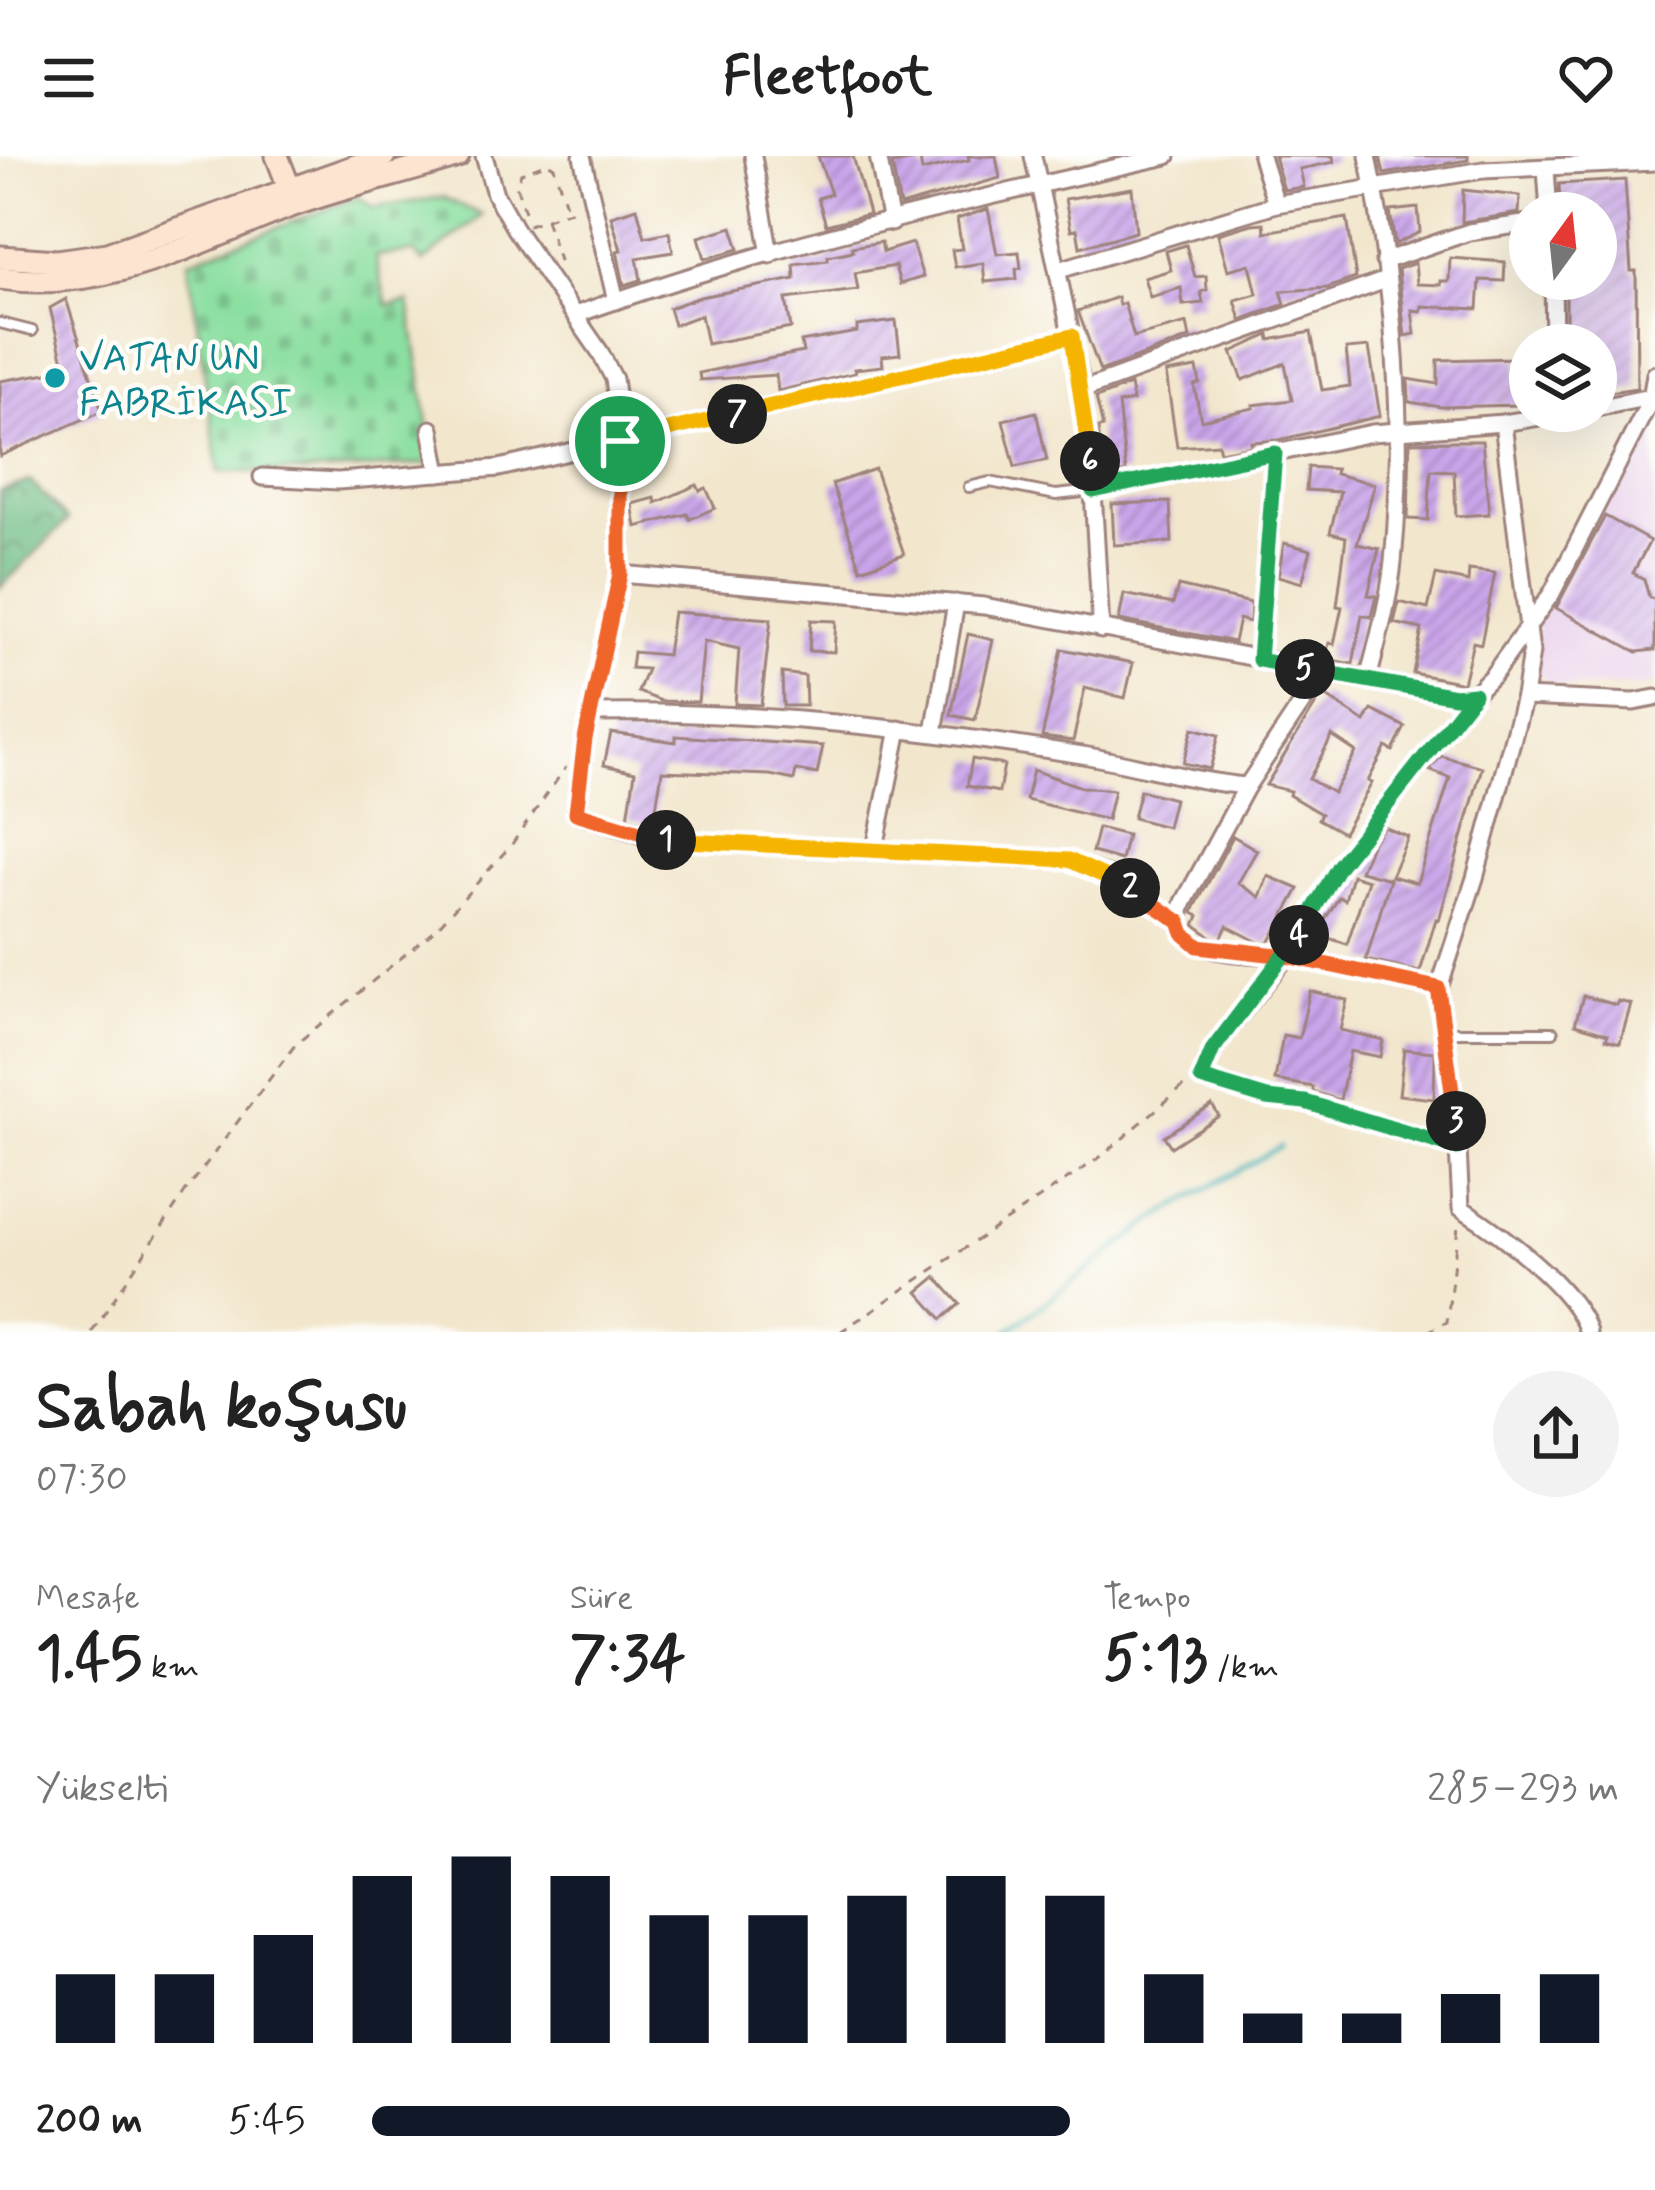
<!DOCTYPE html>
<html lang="tr">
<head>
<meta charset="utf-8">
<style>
	body { margin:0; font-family:Mynerve,sans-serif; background:#f2f2f2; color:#222; height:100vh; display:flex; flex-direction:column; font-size:45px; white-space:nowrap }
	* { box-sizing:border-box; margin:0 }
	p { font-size:39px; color:#767676 }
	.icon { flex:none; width:66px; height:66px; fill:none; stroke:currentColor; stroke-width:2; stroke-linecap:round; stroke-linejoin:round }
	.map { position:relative; height:1176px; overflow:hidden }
	.panel { display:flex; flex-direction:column; background:#fff; flex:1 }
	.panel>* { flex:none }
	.needle { width:78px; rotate:15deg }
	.tools { position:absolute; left:1509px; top:36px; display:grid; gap:24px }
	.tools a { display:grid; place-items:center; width:108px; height:108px; border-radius:50%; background:#fff; box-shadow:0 12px 48px #0002; font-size:60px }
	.pin { position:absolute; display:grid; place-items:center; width:102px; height:102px; color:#fff; margin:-51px; border:6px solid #fff; border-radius:50%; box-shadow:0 3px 12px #0007 }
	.km { position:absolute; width:60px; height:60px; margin:-30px; border-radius:50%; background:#222; color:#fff; font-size:33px; line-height:60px; text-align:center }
	.round { display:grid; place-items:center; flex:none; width:126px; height:126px; border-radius:63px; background:#f2f2f2 }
	.overview { display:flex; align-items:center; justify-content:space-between; height:204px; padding:0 36px }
	h1 { font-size:66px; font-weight:800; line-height:90px }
	.figures { display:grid; grid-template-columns:repeat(3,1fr); gap:18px; height:204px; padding:12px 36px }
	.figures div { display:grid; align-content:center }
	.figures b { font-size:60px; font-weight:800 }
	.figures small { font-size:33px; font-weight:400 }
	.figures p { font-size:33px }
	.chart { height:336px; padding:24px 36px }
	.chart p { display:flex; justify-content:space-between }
	.chart svg { width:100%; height:216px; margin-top:12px; stroke:#111827; stroke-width:6 }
	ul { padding:0 36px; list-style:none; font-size:39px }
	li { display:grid; grid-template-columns:192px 144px 1fr; align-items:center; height:90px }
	li i { height:30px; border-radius:15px; background:#111827 }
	header { display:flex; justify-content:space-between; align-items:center; height:156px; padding:0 36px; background:#fff; font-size:54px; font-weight:800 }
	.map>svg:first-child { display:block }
	.built { fill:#ead1ed }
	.forest { fill:url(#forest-crowns); stroke:#5d6e59; stroke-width:3 }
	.cemetery { fill:url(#cemetery-stones); stroke:#6a7f66; stroke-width:3 }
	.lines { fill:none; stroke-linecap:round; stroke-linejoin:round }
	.stream { stroke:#3fb0b7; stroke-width:4.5 }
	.building { fill:url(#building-hatch); fill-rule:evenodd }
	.lane-casing { stroke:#9e827c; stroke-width:14 }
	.street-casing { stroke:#9e827c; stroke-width:21 }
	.secondary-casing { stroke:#9e827c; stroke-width:27 }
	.path { stroke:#9e827c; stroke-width:3; stroke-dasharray:9 9; stroke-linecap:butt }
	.lane { stroke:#fff; stroke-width:8 }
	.street { stroke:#fff; stroke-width:15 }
	.secondary { stroke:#fde4d1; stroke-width:21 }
	.split-1-casing { stroke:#fff; stroke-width:24 }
	.split-2-casing { stroke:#fff; stroke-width:24 }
	.split-3-casing { stroke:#fff; stroke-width:24 }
	.split-4-casing { stroke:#fff; stroke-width:24 }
	.split-5-casing { stroke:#fff; stroke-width:24 }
	.split-6-casing { stroke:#fff; stroke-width:24 }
	.split-7-casing { stroke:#fff; stroke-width:24 }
	.split-8-casing { stroke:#fff; stroke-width:24 }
	.split-1 { stroke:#f0652b; stroke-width:15 }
	.split-2 { stroke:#f5b400; stroke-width:15 }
	.split-3 { stroke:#f0652b; stroke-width:15 }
	.split-4 { stroke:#22a559; stroke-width:15 }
	.split-5 { stroke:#22a559; stroke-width:15 }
	.split-6 { stroke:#22a559; stroke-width:15 }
	.split-7 { stroke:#f5b400; stroke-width:15 }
	.split-8 { stroke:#f5b400; stroke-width:15 }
	.culture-dot { fill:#0f9aa8; stroke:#fdfcf7; stroke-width:4.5 }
	.labels { text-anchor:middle; stroke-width:9; stroke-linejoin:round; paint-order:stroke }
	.culture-label { font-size:39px; fill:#0d838f; stroke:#fdfcf7; text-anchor:start }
</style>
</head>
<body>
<header><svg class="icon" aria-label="menu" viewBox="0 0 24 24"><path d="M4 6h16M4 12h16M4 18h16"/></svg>Fleetfoot<svg class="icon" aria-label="heart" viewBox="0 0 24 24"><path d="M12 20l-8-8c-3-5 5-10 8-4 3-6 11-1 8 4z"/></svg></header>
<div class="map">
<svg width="1655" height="1176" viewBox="0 0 1655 1176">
	<defs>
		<pattern id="forest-crowns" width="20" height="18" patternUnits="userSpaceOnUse" patternTransform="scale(3)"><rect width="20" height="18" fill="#70be87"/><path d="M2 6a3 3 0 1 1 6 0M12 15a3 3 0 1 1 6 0" fill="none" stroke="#5e9a6f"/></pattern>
		<pattern id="cemetery-stones" width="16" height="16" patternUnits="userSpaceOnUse" patternTransform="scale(3)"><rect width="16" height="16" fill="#8bdfa1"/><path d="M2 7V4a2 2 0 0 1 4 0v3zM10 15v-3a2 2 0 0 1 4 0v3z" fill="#79bf8b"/></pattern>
		<pattern id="building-hatch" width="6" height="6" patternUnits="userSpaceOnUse" patternTransform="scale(3)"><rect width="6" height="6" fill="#caa5ea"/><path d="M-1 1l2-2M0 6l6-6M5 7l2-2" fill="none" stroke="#a686be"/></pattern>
	</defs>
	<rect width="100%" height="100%" fill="#fdfcf7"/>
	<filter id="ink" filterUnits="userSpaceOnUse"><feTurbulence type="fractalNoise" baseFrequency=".00833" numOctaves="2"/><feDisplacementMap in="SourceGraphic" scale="24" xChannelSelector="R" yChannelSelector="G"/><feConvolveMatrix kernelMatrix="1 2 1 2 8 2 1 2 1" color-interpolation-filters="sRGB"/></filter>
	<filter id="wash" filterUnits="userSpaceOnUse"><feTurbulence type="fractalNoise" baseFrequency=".004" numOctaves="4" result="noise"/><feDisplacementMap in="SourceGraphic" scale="48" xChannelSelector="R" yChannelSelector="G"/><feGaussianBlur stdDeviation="2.7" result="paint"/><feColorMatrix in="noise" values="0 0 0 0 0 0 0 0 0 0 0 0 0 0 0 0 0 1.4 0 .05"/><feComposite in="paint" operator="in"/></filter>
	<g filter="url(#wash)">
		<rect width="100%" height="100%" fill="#f2e6cc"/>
		<polygon class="built" points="1655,261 1655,529 1556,531 1535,515 1537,467"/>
		<polygon class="forest" points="30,325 68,364 0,432 0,335"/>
		<polygon class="cemetery" points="359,41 373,52 443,41 482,59 423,106 413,96 375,100 387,149 409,146 434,307 313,316 219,316 188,105"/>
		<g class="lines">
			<polyline class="stream" points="1007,1176 1157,1061 1281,990"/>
		</g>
		<g id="blocks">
			<g class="building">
				<polygon points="818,0 853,0 869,58 826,69 818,42 831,38"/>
				<polygon points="968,0 996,0 1000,22 900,50 892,8 920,3 922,15 969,4"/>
				<polygon points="1274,0 1333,0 1334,6 1300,13 1304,31 1284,34"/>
				<polygon points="1380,0 1468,0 1468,4 1384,18"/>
				<polygon points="1625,24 1631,115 1636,115 1637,232 1596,238 1596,189 1566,189 1566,123 1596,123 1596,57 1561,57 1559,28"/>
				<polygon points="1132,32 1136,76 1080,91 1077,73 1071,74 1065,43"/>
				<polygon points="1463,34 1520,40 1519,57 1462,66"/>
				<polygon points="637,52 645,81 669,76 673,96 637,102 641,124 624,129 617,95 621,94 611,60"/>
				<polygon points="1418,52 1420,76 1395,88 1390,55"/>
				<polygon points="988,53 997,98 1019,96 1021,112 1016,113 1017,123 985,126 983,107 955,111 952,94 962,93 957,63"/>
				<polygon points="1347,62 1356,122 1327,132 1281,135 1285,148 1241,164 1235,144 1257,138 1250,108 1228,114 1218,78 1252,68 1264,67 1265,76"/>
				<polygon points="732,71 739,93 705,103 699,81"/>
				<polygon points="881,86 883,96 912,87 923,121 900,128 895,110 855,117 858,134 786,143 791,172 707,188 701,159 674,169 669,152 700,141 795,123 794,108 828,104 828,100 853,95 852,91"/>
				<polygon points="1186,89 1195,121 1206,120 1207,134 1201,136 1203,147 1183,149 1181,132 1150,141 1144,122 1171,114 1166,95"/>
				<polygon points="1450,102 1505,106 1504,125 1480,124 1478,153 1422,150 1421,155 1412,154 1415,178 1405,180 1398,113 1415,107 1417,128 1441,129 1441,125 1449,125"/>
				<polygon points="1117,141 1119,149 1124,147 1134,181 1187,167 1190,182 1100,215 1078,155"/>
				<polygon points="66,143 102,255 0,300 0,225 65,214 50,152"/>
				<polygon points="896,165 900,198 882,200 883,210 854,213 855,217 778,235 776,219 700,224 699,217 803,196 801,186 857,176 857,170"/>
				<polygon points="1311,176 1322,234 1350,230 1346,193 1369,191 1380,260 1279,284 1251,286 1252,290 1220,296 1218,288 1177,291 1166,217 1197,212 1200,227 1194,229 1201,264 1254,252 1253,249 1292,244 1285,207 1243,224 1232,196 1269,179 1270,184"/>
				<polygon points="1518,202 1519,249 1441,251 1409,246 1408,223 1438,228 1438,204"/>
				<polygon points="1130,229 1133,245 1118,248 1126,316 1103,321 1098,272 1103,271 1096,242"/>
				<polygon points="1036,256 1047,304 1015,311 1003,264"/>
				<polygon points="1454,285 1482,285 1489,358 1456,360 1454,315 1431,314 1428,364 1408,363 1410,286"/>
				<polygon points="1308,311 1336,313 1335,318 1375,328 1357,388 1379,393 1368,439 1376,440 1371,461 1362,459 1353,508 1325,503 1329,487 1334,488 1342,451 1337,450 1346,381 1330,377 1340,336 1306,334"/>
				<polygon points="875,313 904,398 861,413 832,328"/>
				<polygon points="697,329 700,335 706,332 715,352 690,363 687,358 636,371 632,348 655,342 656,347"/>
				<polygon points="1170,346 1172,386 1114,389 1112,348"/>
				<polygon points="1605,360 1650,385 1633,417 1644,423 1649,441 1655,444 1655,494 1637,496 1556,452"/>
				<polygon points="1284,387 1311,394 1302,427 1278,420"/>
				<polygon points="1469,414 1495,417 1481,488 1473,486 1463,527 1413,517 1422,473 1394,467 1399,446 1428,453 1436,419 1468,426"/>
				<polygon points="1178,430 1251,447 1250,466 1239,463 1234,486 1119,464 1124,438 1173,448"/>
				<polygon points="673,456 771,463 761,549 735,548 739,493 704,485 698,546 661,545 638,536 647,513 631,512 633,496 667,499"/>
				<polygon points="811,464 836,465 834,496 809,495"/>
				<polygon points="968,478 993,484 975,564 951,559"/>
				<polygon points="1062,493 1133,507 1125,542 1085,532 1073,585 1042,581"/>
				<polygon points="782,517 805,520 806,550 783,550"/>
				<path d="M 1322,538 L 1365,566 L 1372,554 L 1405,571 L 1393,595 L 1386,591 L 1368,625 L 1372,627 L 1343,677 L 1318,663 L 1321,658 L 1289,639 L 1290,635 L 1266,629 ZM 1332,580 L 1356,596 L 1333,637 L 1309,623 Z"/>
				<polygon points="1193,572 1219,579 1210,613 1183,607"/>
				<polygon points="611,577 676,586 676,580 823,590 817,618 796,614 794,624 770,619 662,615 653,670 628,662 635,616 604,609"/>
				<polygon points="1441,600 1482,611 1439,764 1436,763 1420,816 1366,804 1390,723 1360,715 1372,687 1384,671 1408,681 1391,720 1417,727 1450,622 1429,614"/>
				<polygon points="972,603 1004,609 999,636 967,630"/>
				<polygon points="1033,614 1081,631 1114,634 1107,664 1026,644"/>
				<polygon points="1140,634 1174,643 1167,671 1133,662"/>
				<polygon points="1098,672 1127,679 1121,704 1092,696"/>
				<polygon points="1233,680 1257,694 1238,727 1260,741 1268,720 1299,733 1269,787 1260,787 1227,770 1221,783 1212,781 1195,769 1199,760 1193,757 1195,751"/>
				<polygon points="1352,719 1368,724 1347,788 1316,778 1339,741 1345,744"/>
				<polygon points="1310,835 1347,844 1340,874 1383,884 1380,901 1350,895 1340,944 1313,936 1313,931 1275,924 1283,879 1299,882"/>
				<polygon points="1583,840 1616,849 1618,845 1631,848 1620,887 1606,883 1608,878 1575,868"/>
				<polygon points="1404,893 1435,896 1434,943 1399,939"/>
				<polygon points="1212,949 1219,960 1171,991 1164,980"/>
				<polygon points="936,1121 960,1148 942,1163 918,1136"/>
			</g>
		</g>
	</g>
	<g filter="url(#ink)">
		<use href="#blocks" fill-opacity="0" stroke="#9e827c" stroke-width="3"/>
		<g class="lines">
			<defs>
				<g id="lane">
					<polyline points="0,167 32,175"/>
					<polyline points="969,331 990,326 1056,339 1092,335"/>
					<polyline points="1446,876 1553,876"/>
				</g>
				<g id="street">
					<polyline points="484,0 495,38 515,73 600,196 614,223 619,259 620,418 585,583 576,657 658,684 1069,704 1116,723 1180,766"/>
					<polyline points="582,0 616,145"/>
					<polyline points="753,0 770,99"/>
					<polyline points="878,0 891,67"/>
					<polyline points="1033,0 1080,221 1093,335 1101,474"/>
					<polyline points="1261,0 1276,48"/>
					<path d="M 1368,0 C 1394,129 1406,275 1393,406 C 1389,446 1377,486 1368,524"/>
					<polyline points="1546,13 1549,57"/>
					<polyline points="1384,105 1469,76 1530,67"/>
					<polyline points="1059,114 1276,48 1483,14 1655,6"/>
					<polyline points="1553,123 1554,189"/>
					<path d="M 575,159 C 766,90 969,44 1167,0"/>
					<polyline points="1082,234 1386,124"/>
					<polyline points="1596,252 1655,240"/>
					<polyline points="431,273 439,317"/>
					<polyline points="262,321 338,325 499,312 1072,180"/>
					<polyline points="1093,335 1372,277 1503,267 1578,255"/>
					<polyline points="620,418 984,450 1455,540 1474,538 1493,519 1552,437 1651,243 1655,218"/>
					<polyline points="1259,504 1275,297"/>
					<path d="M 1322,517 L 1247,630 L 1184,746 C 1182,752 1179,759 1180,766 C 1183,802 1260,798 1287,800 L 1338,711 L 1474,538"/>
					<polyline points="1524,541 1634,546 1655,542"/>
					<path d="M 592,557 C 755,554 916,573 1076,598 C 1134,607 1189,625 1247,630"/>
					<polyline points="934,576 956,447"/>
					<polyline points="875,692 899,573"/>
					<polyline points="1439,832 1287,800 1213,893 1201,922 1267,942 1305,946 1458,992 1439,832 1475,722 1524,541 1531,496 1503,267"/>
					<path d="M 1458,992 L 1461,1052 C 1500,1077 1575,1132 1588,1176"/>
				</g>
				<g id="secondary">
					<polyline points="277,0 294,44"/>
					<polyline points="0,101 57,105 107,98 384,0"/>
					<path d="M 0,122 C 105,138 196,86 291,50 C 345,30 403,18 458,0"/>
				</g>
			</defs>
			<use href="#lane" class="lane-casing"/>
			<use href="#street" class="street-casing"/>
			<use href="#secondary" class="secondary-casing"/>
			<g class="path">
				<polyline points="525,56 516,29 521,17 548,7 554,11 568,55"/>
				<polyline points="546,63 561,111"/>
				<polyline points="528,69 576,53"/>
				<polyline points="92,1176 186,1035 295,889 435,774 512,688 566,611"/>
				<polyline points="840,1176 1102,1000 1185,929"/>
				<polyline points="1427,1176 1447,1166 1458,1070"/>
			</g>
			<use href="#lane" class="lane"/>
			<use href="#street" class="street"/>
			<use href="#secondary" class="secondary"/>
		</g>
	</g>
	<g class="lines" filter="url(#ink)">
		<defs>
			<polyline id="split-1" points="620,285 620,418 585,583 576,657 666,684"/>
			<polyline id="split-2" points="666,684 1069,704 1130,732"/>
			<polyline id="split-3" points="1130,732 1180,766 1184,778 1198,790 1286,800 1438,832 1456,965"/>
			<polyline id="split-4" points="1299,779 1213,893 1201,922 1267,942 1305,946 1457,992 1456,965"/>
			<polyline id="split-5" points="1299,779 1338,711 1474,538 1455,540 1305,513"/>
			<polyline id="split-6" points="1090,305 1093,335 1275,297 1259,504 1305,513"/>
			<polyline id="split-7" points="737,258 1072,180 1090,305"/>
			<polyline id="split-8" points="620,285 737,258"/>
		</defs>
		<use href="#split-1" class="split-1-casing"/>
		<use href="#split-2" class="split-2-casing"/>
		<use href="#split-3" class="split-3-casing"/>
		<use href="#split-4" class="split-4-casing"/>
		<use href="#split-5" class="split-5-casing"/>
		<use href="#split-6" class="split-6-casing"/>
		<use href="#split-7" class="split-7-casing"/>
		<use href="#split-8" class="split-8-casing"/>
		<use href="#split-1" class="split-1"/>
		<use href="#split-2" class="split-2"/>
		<use href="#split-3" class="split-3"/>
		<use href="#split-4" class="split-4"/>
		<use href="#split-5" class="split-5"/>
		<use href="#split-6" class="split-6"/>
		<use href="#split-7" class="split-7"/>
		<use href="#split-8" class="split-8"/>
	</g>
	<circle class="culture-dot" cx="55" cy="222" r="12"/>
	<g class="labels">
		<g class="culture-label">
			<text x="79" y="214">VATAN UN<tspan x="79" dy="45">FABRİKASI</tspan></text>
		</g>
	</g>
</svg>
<div class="tools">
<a><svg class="needle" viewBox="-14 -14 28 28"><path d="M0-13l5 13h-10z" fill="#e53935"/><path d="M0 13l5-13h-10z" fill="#767676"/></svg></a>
<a><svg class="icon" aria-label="layers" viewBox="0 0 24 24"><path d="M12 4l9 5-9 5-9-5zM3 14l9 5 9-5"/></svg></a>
</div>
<div class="pin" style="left:620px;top:285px;background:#1e9e55"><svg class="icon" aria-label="arrive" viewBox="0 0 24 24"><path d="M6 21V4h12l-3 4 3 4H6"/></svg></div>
<b class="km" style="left:666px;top:684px">1</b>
<b class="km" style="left:1130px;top:732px">2</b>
<b class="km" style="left:1456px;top:965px">3</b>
<b class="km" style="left:1299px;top:779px">4</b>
<b class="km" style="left:1305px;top:513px">5</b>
<b class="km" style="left:1090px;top:305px">6</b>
<b class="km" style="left:737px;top:258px">7</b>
</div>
<section class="panel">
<div class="overview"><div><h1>Sabah koşusu</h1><p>07:30</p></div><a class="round"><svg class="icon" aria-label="share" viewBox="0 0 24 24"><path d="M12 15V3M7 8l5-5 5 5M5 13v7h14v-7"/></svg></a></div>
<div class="figures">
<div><p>Mesafe</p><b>1.45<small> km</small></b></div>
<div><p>Süre</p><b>7:34</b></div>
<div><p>Tempo</p><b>5:13<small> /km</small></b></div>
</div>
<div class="chart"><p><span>Yükselti</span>285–293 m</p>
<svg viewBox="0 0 160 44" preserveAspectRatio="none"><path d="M5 44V30M15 44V30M25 44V22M35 44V10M45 44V6M55 44V10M65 44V18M75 44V18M85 44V14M95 44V10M105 44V14M115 44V30M125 44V38M135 44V38M145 44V34M155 44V30"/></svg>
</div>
<ul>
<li><b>200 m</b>5:45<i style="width:56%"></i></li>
</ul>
</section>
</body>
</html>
